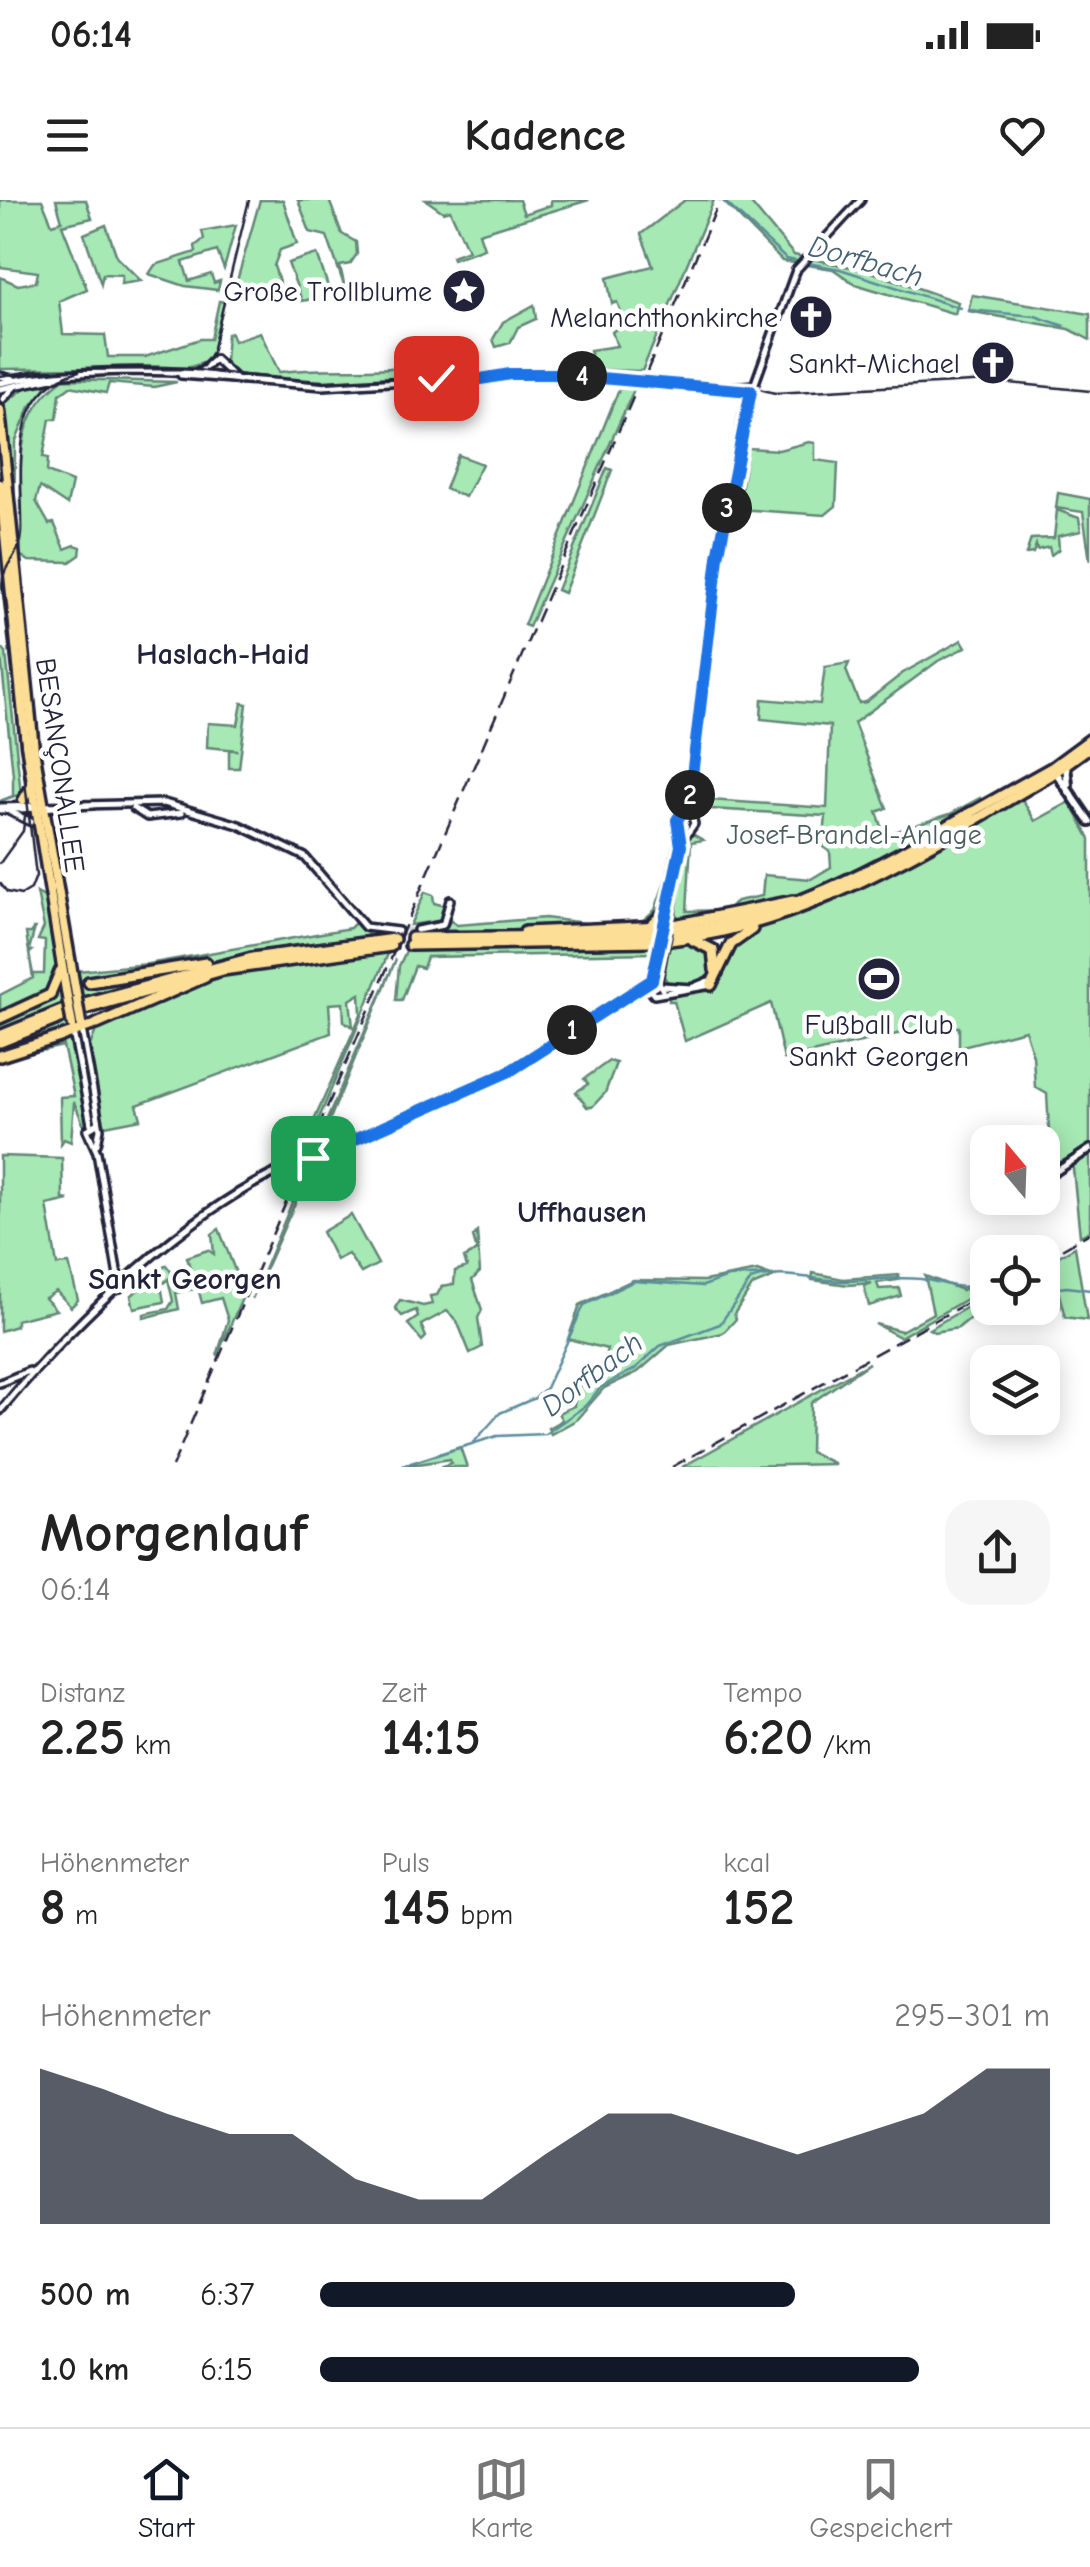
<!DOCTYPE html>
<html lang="de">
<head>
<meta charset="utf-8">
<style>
	body { margin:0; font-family:"Comic Neue",sans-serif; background:#f6f6f6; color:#222; height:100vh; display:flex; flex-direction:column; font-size:38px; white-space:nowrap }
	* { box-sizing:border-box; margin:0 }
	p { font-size:32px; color:#767676 }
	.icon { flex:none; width:55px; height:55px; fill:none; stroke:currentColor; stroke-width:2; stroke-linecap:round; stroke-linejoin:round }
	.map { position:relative; height:1267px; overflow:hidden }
	.side { display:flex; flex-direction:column; background:#fff; flex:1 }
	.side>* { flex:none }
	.needle { width:65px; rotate:341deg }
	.buttons { position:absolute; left:970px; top:925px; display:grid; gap:20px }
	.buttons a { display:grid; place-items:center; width:90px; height:90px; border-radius:20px; background:#fff; box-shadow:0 5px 25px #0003; font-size:50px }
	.pin { position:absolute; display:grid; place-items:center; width:85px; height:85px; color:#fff; margin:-42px; border-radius:20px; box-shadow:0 5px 15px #0006 }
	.km { position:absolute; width:50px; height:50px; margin:-25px; border-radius:50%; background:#222; color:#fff; font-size:28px; line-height:50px; text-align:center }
	.round { display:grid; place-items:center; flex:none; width:105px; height:105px; border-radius:30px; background:#f6f6f6 }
	.overview { display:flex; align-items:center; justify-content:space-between; height:170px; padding:0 40px }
	h1 { font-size:55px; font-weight:600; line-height:75px }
	.stats { display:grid; grid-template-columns:repeat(3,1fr); gap:15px; height:170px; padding:10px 40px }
	.stats div { display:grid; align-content:center }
	.stats b { font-size:50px; font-weight:600 }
	.stats small { font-size:28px; font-weight:400 }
	.stats p { font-size:28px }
	.chart { height:280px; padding:20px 40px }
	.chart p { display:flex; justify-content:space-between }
	.chart svg { width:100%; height:180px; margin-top:10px; fill:#111827; opacity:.7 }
	ul { padding:0 40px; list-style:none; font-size:32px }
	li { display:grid; grid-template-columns:160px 120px 1fr; align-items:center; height:75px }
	li i { height:25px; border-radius:12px; background:#111827 }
	.status { display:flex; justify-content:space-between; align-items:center; height:70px; padding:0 50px; background:#fff; direction:ltr }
	.status svg { height:28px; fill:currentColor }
	header { display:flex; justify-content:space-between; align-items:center; height:130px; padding:0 40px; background:#fff; font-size:45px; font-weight:600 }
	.menu { display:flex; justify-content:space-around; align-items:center; height:140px; border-top:2px solid #e0e0e0; background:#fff; font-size:28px; color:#767676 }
	.menu a { display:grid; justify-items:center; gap:5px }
	.menu .current { color:#111827 }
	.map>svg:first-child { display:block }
	.green { fill:#a6e9b4; stroke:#648678; stroke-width:2.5 }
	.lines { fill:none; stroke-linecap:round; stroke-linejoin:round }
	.stream { stroke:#5c8c9c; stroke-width:2.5 }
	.tertiary-tunnel { stroke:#d3d3d8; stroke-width:5; stroke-dasharray:5 2.5; stroke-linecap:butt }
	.tertiary-casing { stroke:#22223b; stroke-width:12 }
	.secondary-casing { stroke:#22223b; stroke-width:14 }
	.primary-casing { stroke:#22223b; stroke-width:15 }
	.trunk-casing { stroke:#22223b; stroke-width:16 }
	.tertiary { stroke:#fff; stroke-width:5 }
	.secondary { stroke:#fff; stroke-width:6 }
	.primary { stroke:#fcde96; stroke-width:8 }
	.trunk { stroke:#fcde96; stroke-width:9 }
	.tram { stroke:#22223b; stroke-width:2.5 }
	.rail { stroke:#22223b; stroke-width:2.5; stroke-dasharray:15 8; stroke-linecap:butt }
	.tertiary-bridge-casing { stroke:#22223b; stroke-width:12; stroke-linecap:butt }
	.primary-bridge-casing { stroke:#22223b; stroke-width:15; stroke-linecap:butt }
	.tertiary-bridge { stroke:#fff; stroke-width:5 }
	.primary-bridge { stroke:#fcde96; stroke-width:8 }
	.route-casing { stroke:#fff; stroke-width:20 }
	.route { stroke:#1a73e8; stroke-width:12 }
	.labels { text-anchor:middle; stroke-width:9; stroke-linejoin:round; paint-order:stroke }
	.poi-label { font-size:28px; fill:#22223b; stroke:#fff; text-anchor:end }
	.street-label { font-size:28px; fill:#22223b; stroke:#fff }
	.park-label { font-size:28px; fill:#4a5e5f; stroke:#fff }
	.water-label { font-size:30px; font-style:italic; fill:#446073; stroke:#fff }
	.neighbourhood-label { font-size:30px; font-weight:bold; fill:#22223b; stroke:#fff }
</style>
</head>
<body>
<div class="status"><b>06:14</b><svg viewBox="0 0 49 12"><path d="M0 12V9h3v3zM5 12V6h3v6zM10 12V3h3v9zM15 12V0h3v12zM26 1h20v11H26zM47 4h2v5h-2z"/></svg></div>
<header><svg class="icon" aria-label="menu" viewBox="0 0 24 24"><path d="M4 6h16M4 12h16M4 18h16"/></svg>Kadence<svg class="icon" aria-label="heart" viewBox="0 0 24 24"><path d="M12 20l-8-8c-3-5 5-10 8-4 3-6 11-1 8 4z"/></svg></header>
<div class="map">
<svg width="1090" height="1267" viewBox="0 0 1090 1267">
	<rect width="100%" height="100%" fill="#fff"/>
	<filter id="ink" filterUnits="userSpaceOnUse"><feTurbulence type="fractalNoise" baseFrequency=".01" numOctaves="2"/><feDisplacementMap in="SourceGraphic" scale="20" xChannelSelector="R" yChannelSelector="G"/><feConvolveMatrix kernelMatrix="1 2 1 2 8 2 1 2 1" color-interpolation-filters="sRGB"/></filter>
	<g filter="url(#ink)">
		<g class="green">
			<polygon points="0,0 42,0 52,24 62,21 56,0 86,0 92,18 62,25 87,89 59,101 63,134 105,135 108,157 145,157 200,139 211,139 219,101 224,102 210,161 190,167 0,169 0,77 18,85 36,82 38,72 0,67"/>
			<polygon points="260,0 283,0 297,44 280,50 274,66 285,100 235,88"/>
			<polygon points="298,0 329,0 342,34 356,42 357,54 350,64 340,66 345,88 327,36 310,32"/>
			<polygon points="426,0 519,0 524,14 551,5 551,0 589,0 479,33 484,48 453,59 452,56 468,50 450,10 443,12"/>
			<polygon points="685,0 714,0 642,171 550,168 591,155 590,150 617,146 612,132 625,122 617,102 612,104 607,78 653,66 641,34"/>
			<polygon points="722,0 748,0 794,55 869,71 958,102 955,114 855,84 833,69 782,61"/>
			<polygon points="106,25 117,57 141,81 121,84 122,75 103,74 101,84 84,34"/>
			<polygon points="236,25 224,69 217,51 183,62 189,81 211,74 214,83 220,81 218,90 185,86 149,74 155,65 196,52 195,46 204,39 202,31"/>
			<polygon points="317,54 331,95 302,101 288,63"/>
			<polygon points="972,95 1090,114 1090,140 1069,129 968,111"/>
			<polygon points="534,105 536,119 518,127 510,143 496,147 493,139 503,122"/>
			<path d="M 260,132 L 279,172 C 337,165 394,176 450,157 L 437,170 L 445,170 L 443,175 C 371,179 304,187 232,174 L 225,161 L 227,134 L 231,133 L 234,141 Z"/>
			<path d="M 64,179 L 177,182 L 154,187 L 109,183 L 106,193 L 70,186 L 60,194 L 57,219 L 50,219 L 43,257 L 48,258 L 47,272 L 72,282 L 67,305 L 40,287 L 36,301 L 49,324 L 54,323 L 65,349 L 75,345 L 81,347 L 80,355 L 70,362 L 29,361 L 20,355 C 27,294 2,220 64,179 Z"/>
			<polygon points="621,184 636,185 529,427 524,425"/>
			<polygon points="48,185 30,207 15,243 14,347 4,204 26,187"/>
			<polygon points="809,242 815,243 815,260 838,263 836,306 825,315 738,309 748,248 779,250"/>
			<polygon points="458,255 482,264 465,297 445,289"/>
			<polygon points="607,268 612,270 564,393 557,390"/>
			<polygon points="1058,293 1090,299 1090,361 1083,312 1056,308"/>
			<polygon points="1057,310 1079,318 1081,331 1058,336 1059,349 1051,355 1049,347 1037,350 1036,345 1033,353 1026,354 1031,339 1054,338"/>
			<path d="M 962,440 L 966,447 L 938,461 L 854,523 L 887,608 L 877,612 L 885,635 L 950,614 L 980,598 L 983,604 C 929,635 735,745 677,716 L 674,707 L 689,632 L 703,640 L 691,642 L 687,711 L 725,710 L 737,701 L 762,696 L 764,675 L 811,679 L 831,667 L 830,652 L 823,647 L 826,616 L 695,608 L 696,599 L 827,608 L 830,526 L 761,519 L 762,499 L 820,504 L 825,467 L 849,463 L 846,470 L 859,503 L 866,502 L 903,473 Z"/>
			<polygon points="0,446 6,453 21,594 0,601 13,596 13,575"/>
			<polygon points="242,503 247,504 239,568 229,568 229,550 238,550 207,547 208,523 238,525"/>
			<path d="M 1020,596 L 1035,621 L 1070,602 L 1090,639 L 1090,1031 L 1080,1036 L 1073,969 L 1067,959 L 1051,966 L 1047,894 L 1035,887 L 1033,856 L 1025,830 L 959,847 L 959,827 L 929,827 L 784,859 L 771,803 L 685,841 L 674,801 L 669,801 L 669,795 C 747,792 704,755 751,731 C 774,719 801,716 824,704 C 890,671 955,632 1020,596 Z"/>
			<path d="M 672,623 C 686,645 664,702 654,722 L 610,728 L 435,733 L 451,721 L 457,725 L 545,718 L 602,725 L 642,721 L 655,710 L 666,679 L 675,636 Z"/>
			<polygon points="425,692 433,695 434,703 445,706 443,720 410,725"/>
			<path d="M 37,693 L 46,698 L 58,773 L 148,764 L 350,728 L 355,723 L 371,737 C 243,747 117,779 0,832 L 0,795 L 33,778 L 26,733 L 32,733 L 33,728 L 35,728 L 29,750 L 32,751 L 29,754 L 33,774 L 44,774 L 45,741 L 38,740 L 44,727 Z"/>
			<polygon points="693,742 710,749 711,774 695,783 668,783 663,775 669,744"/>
			<polygon points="654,747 653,753 427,757 423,768 415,766 402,800 396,800 399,766 407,749"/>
			<polygon points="390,749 307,947 305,941 361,814 360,794 350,800 353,827 344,821 343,803 329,804 331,833 137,905 141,919 105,926 98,900 95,900 89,848 97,828 217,776"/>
			<polygon points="396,759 325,931 329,948 317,952 317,943"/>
			<polygon points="67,819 89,923 84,926 74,902 71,942 64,939 61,944 60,897 74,896 63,846 0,860 0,847"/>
			<polygon points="609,861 616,863 605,893 592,907 587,907 576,892 588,884 584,879"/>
			<polygon points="0,956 62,958 63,999 69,1000 47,1005 57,1065 69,1064 78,1100 71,1107 56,1091 45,1098 56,1110 16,1120 16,1126 0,1131"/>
			<polygon points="314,962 317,966 309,972 252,1099 303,976"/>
			<polygon points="351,1015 378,1064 361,1073 348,1054 336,1060 322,1032"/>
			<polygon points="219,1029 244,1094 217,1156 228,1120 221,1098 202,1103 198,1088 176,1093 179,1109 144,1118 144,1114 168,1109 173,1101 168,1079 161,1085 164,1102 134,1108 131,1096 166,1065 172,1073 190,1068 187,1057 208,1050 214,1054 212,1034"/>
			<polygon points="477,1032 480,1072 472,1080 482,1110 478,1118 482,1147 470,1153 457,1121 447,1111 421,1125 426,1137 422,1141 408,1124 418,1117 416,1110 402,1116 395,1108 400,1100 423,1106 432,1104 430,1096 437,1095 442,1086 454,1084 455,1071 467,1067 464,1058 477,1051 473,1037"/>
			<polygon points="1075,1047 1087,1120 1065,1117 1059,1094 1043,1097 1043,1065"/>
			<polygon points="757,1071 774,1077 752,1086 734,1114 736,1119 723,1133 669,1145 638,1172 604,1188 576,1220 551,1234 548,1228 562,1220 558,1213 574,1206 575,1192 592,1168 602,1168 607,1149 568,1139 580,1105 633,1080 704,1081"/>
			<polygon points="813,1073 843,1079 899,1075 898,1080 877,1083 879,1089 899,1088 901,1096 869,1106 864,1086 872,1083 848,1085 812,1080"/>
			<polygon points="925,1076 962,1090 987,1076 987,1087 900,1137 875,1124 901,1131 933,1113"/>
			<polygon points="987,1096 988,1108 994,1114 981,1122 978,1112 958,1128 934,1132 929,1129"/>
			<polygon points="869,1163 811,1203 810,1252 835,1264 682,1267"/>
			<polygon points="460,1247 467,1267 440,1267 451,1263 450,1259 399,1267"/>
		</g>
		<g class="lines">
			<g class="stream">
				<polyline points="724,1 786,59 840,69 960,108"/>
				<polyline points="969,110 1035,116 1064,126"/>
				<polyline points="1042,1090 1067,1087 1090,1090"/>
				<polyline points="474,1242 500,1213 535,1198 546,1188 584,1105 634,1081 703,1086 728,1077 768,1075"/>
				<path d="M 399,1267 L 497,1236 L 545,1234 L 585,1206 L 601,1187 L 635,1169 L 660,1146 L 720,1124 L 751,1080 C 781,1069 811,1080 843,1081 C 869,1081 895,1076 921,1079 C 949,1083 961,1094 988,1079"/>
			</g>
			<polyline class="tertiary-tunnel" points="398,731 417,730"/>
			<defs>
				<g id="tertiary">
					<polyline points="217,161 234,177"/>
					<polyline points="198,174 215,159"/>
					<polyline points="181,175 323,186 423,180 462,183 511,174 636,181"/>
					<polyline points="0,176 13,179"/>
					<polyline points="429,179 472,180"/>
					<polyline points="646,181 751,191"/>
					<path d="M 0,183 C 66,170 173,166 239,180"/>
					<polyline points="732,187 754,185"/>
					<polyline points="0,189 57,177"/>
					<polyline points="3,199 14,187"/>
					<polyline points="0,607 164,603 239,625 305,657 365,727 398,731"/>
					<polyline points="133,608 147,617 181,613"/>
					<polyline points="0,610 93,605"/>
					<polyline points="9,611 31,622"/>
					<polyline points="684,638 694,624 689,605"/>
					<polyline points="663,727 675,674"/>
					<polyline points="669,727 681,645 677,620 689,601 711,405 743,216 796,70 861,0"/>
					<polyline points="417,730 443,725 450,700"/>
					<polyline points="652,780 658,753"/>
					<polyline points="646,785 654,795 711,785"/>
					<polyline points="662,786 691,788 708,781"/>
					<polyline points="662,789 658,781 663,754"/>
					<polyline points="82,829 100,929 97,944"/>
					<polyline points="73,832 91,924"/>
					<polyline points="97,924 87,930 97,952 120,1088"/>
					<polyline points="313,958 505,874 652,780"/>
					<polyline points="1057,971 1090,949"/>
					<polyline points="0,1183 29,1171"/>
					<path d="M 0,1211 C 71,1125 196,1000 301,962"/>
				</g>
				<g id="secondary">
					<polyline points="1066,565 1068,585"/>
					<polyline points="1055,571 1090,622"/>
				</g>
				<g id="primary">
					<polyline points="0,210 34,549 77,799"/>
					<polyline points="0,284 26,545 67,797"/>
					<polyline points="23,600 32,585"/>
					<polyline points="972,612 1052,567 1090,539"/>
					<polyline points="975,620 1050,576 1090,547"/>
					<polyline points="50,795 60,771"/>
					<polyline points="60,837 97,824"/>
				</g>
				<g id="trunk">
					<polyline points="669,726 793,701"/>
					<polyline points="649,727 665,712"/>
					<polyline points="525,732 663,726"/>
					<path d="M 671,733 C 784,720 875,669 972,612"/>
					<polyline points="412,738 656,735"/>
					<path d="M 670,740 C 784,727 877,676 975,620"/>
					<polyline points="693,740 713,750 715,770"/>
					<polyline points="410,745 655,741"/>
					<polyline points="89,782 206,763"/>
					<polyline points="711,785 731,744 752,729"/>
					<polyline points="84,803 252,758 394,739"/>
					<polyline points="85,809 223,770 391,746"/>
					<polyline points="0,818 50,795"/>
					<polyline points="97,824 205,777"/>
					<polyline points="0,836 64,810"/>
					<polyline points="0,842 65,816"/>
					<polyline points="0,856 60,837"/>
				</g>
			</defs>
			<use href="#tertiary" class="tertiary-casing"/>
			<use href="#secondary" class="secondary-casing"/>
			<use href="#primary" class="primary-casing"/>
			<use href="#trunk" class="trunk-casing"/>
			<use href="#tertiary" class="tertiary"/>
			<use href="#secondary" class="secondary"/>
			<use href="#primary" class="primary"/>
			<use href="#trunk" class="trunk"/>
			<g class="tram">
				<polyline points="191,169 203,166 212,152 249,0"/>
				<polyline points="0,176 38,170 187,169 324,183 525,170 736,183 775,193 990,181 1090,191"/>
				<polyline points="0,663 23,631 25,616"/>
				<path d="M 0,683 L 7,692 L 21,695 L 31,689 L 36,676 L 2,385 C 2,365 21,354 22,334 C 24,278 3,191 79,171"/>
			</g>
			<g class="rail">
				<polyline points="647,171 720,0"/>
				<polyline points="1042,1060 1090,1033"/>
				<polyline points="172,1267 638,186"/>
				<polyline points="672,1267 988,1091"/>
			</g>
			<defs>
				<g id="tertiary-bridge">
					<polyline points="636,181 646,181"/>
					<polyline points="658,753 663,730"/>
					<polyline points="663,754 668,730"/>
				</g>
				<g id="primary-bridge">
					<polyline points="67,797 72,825"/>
					<polyline points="77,799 81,823"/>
				</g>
			</defs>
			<use href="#tertiary-bridge" class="tertiary-bridge-casing"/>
			<use href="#primary-bridge" class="primary-bridge-casing"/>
			<use href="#tertiary-bridge" class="tertiary-bridge"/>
			<use href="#primary-bridge" class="primary-bridge"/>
		</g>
	</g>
	<g class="lines" filter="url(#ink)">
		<defs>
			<polyline id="route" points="313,958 510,871 652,780 681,646 677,620 689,601 718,357 751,191 554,174 510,174 475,180 436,178"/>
		</defs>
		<use href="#route" class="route-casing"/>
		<use href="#route" class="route"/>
	</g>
	<defs>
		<symbol id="sight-disc" viewBox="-11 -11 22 22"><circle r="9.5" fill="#22223b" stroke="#fff"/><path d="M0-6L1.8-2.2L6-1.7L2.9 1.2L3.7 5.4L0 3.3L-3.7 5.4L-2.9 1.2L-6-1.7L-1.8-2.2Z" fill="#fff"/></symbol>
		<symbol id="church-disc" viewBox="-11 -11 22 22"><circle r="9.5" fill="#22223b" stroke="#fff"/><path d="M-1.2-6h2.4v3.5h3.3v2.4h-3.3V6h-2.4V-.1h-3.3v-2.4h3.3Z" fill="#fff"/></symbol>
		<symbol id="stadium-disc" viewBox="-11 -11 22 22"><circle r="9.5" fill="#22223b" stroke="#fff"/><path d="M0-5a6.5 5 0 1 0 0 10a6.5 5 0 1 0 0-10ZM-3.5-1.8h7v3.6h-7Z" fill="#fff"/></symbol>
	</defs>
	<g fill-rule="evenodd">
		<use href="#sight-disc" x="439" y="66" width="50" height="50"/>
		<use href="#church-disc" x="786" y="92" width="50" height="50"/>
		<use href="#church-disc" x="968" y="138" width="50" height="50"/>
		<use href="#stadium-disc" x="854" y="754" width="50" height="50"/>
	</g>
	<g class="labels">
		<g class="poi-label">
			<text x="432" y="101">Große Trollblume</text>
			<text x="778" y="127">Melanchthonkirche</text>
			<text x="960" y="173">Sankt-Michael</text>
			<text x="879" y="834" text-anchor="middle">Fußball Club<tspan x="879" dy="32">Sankt Georgen</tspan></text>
		</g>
		<g class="street-label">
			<text transform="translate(61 565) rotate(82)" y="10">BESANÇONALLEE</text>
		</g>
		<g class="park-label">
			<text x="854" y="644">Josef-Brandel-Anlage</text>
		</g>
		<g class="water-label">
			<text transform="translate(866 61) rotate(16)" y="10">Dorfbach</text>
			<text transform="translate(592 1174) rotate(-37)" y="10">Dorfbach</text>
		</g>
		<g class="neighbourhood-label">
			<text x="223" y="464">Haslach-Haid</text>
			<text x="582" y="1022">Uffhausen</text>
			<text x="185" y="1089">Sankt Georgen</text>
		</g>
	</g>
</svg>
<div class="buttons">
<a><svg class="needle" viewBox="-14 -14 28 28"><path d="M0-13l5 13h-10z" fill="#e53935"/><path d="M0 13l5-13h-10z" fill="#767676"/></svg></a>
<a><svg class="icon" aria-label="locate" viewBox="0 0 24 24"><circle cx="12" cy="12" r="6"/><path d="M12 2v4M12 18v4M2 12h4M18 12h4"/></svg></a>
<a><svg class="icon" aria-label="layers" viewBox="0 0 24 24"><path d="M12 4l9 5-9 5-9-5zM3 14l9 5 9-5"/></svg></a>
</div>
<div class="pin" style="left:313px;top:958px;background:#1e9e55"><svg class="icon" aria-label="arrive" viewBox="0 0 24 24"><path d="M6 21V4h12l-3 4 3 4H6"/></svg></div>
<div class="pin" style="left:436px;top:178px;background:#d93025"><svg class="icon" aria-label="check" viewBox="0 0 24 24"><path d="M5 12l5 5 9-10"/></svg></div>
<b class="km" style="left:572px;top:830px">1</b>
<b class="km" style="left:690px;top:595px">2</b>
<b class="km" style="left:727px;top:308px">3</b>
<b class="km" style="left:582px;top:176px">4</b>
</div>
<section class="side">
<div class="overview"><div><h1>Morgenlauf</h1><p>06:14</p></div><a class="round"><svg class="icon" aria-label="share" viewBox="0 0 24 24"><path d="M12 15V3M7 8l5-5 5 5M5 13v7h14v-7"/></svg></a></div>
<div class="stats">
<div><p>Distanz</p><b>2.25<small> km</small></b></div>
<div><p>Zeit</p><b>14:15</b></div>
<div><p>Tempo</p><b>6:20<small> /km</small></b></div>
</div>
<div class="stats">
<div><p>Höhenmeter</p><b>8<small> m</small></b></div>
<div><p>Puls</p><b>145<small> bpm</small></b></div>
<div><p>kcal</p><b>152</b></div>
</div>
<div class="chart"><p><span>Höhenmeter</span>295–301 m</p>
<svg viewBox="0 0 160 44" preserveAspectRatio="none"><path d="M0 44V6L10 11L20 17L30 22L40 22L50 33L60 38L70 38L80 27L90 17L100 17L110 22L120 27L130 22L140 17L150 6L160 6V44z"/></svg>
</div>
<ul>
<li><b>500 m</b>6:37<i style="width:65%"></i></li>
<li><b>1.0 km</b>6:15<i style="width:82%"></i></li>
</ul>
</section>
<nav class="menu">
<a class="current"><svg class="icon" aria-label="home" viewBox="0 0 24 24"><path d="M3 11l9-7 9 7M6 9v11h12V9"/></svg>Start</a>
<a><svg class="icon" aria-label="map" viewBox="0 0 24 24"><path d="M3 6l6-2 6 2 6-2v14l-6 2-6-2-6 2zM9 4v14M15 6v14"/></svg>Karte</a>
<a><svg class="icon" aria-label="saved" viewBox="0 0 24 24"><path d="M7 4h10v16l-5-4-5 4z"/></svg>Gespeichert</a>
</nav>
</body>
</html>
